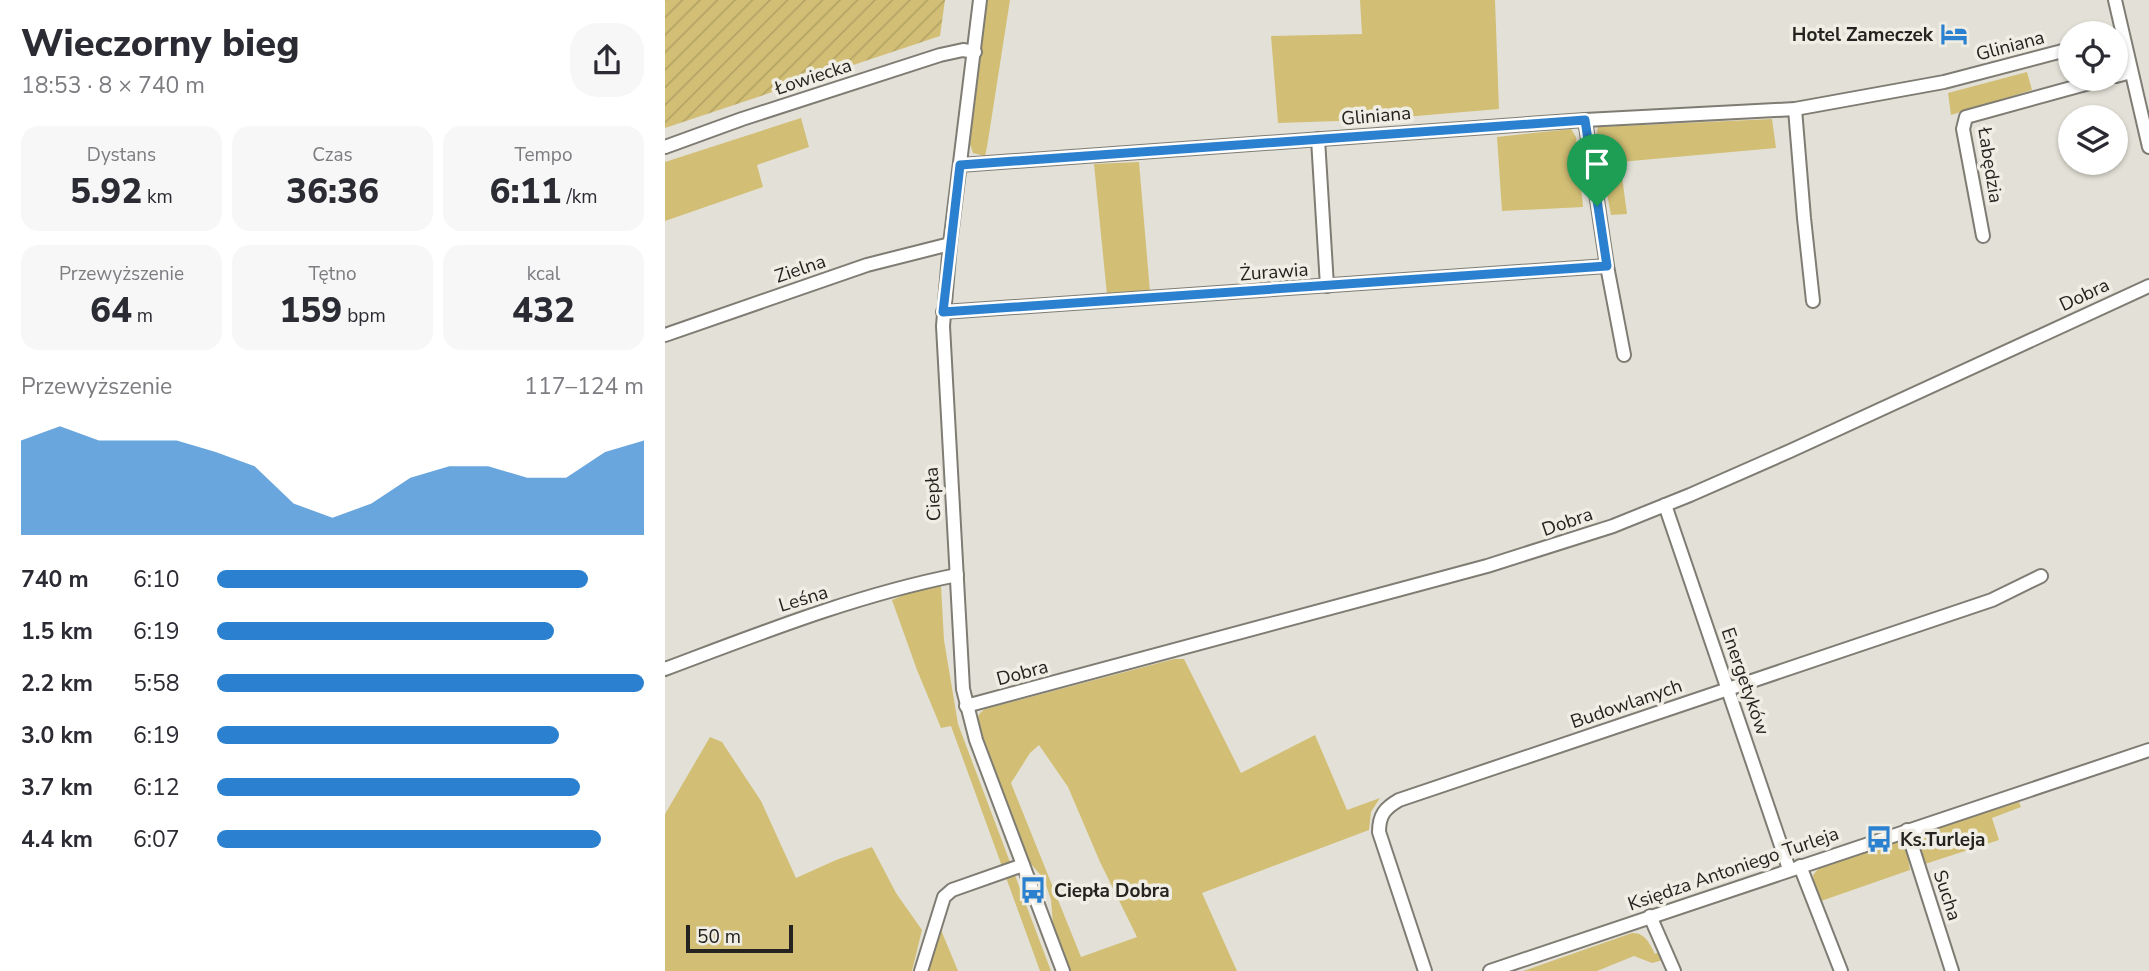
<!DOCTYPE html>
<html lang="pl">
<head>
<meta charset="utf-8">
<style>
	body { margin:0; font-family:"Nunito Sans",sans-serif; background:#f7f7f7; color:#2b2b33; height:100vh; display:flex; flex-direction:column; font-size:26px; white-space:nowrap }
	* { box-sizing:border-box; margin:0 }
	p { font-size:23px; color:#7c7c81 }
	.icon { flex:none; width:38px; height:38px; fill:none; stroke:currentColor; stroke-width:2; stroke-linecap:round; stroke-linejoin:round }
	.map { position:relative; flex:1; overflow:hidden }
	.details { display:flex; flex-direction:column; background:#fff; width:665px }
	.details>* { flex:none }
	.buttons { position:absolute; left:1393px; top:21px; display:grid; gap:14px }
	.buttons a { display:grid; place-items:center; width:70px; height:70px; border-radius:50%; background:#fff; box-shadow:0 2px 5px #0004; font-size:35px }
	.scale { position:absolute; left:21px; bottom:18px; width:107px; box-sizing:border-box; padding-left:7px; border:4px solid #24231f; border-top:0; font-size:19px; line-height:24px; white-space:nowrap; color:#24231f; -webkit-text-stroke:5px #f0eee4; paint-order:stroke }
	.pin { position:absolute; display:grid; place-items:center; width:60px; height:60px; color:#fff; margin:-72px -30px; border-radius:50% 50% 50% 0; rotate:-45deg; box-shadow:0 0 7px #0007 }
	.pin .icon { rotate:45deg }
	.round { display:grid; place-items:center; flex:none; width:74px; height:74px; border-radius:28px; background:#f7f7f7 }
	.overview { display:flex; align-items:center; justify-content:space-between; height:119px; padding:0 21px }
	h1 { font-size:38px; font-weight:800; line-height:52px }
	.stats { display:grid; grid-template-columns:repeat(3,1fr); gap:10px; height:119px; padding:7px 21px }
	.stats div { display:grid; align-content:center; border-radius:18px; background:#f7f7f7; text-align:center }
	.stats b { font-size:35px; font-weight:800 }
	.stats small { font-size:19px; font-weight:400 }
	.stats p { font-size:19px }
	.chart { height:196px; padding:14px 21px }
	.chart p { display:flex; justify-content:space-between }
	.chart svg { width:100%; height:126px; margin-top:7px; fill:#2b81cf; opacity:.7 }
	ul { padding:0 21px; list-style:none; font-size:23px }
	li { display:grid; grid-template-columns:112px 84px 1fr; align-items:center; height:52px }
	li i { height:18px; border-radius:9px; background:#2b81cf }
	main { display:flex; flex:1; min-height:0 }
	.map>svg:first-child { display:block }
	.grass { fill:#d2bf75; fill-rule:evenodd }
	.garden { fill:url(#garden-furrows) }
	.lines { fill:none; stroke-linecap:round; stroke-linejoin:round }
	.street-casing { stroke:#7e7c73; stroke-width:16 }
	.street { stroke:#fff; stroke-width:12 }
	.route-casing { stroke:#fff; stroke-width:14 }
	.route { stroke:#2b81cf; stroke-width:9 }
	.labels { text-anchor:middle; stroke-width:7; stroke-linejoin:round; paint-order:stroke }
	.poi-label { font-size:19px; font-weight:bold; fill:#24231f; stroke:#f0eee4; text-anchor:start }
	.street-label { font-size:19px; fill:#24231f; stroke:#f0eee4 }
</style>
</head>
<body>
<main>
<section class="details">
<div class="overview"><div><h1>Wieczorny bieg</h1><p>18:53 · 8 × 740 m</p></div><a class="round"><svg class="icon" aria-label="share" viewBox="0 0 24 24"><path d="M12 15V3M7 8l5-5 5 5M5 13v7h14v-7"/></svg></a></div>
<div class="stats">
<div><p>Dystans</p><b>5.92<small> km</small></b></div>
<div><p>Czas</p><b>36:36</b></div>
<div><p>Tempo</p><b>6:11<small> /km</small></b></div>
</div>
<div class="stats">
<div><p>Przewyższenie</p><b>64<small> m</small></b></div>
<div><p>Tętno</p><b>159<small> bpm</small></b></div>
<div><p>kcal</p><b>432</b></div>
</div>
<div class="chart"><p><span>Przewyższenie</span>117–124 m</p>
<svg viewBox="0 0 160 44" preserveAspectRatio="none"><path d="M0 44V11L10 6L20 11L30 11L40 11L50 15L60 20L70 33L80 38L90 33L100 24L110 20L120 20L130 24L140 24L150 15L160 11V44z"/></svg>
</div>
<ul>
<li><b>740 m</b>6:10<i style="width:87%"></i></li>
<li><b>1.5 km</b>6:19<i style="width:79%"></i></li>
<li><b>2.2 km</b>5:58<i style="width:100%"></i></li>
<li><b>3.0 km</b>6:19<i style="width:80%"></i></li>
<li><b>3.7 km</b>6:12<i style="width:85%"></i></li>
<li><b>4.4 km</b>6:07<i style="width:90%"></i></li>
</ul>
</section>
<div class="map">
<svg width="1484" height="971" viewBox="0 0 1484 971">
	<defs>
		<pattern id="garden-furrows" width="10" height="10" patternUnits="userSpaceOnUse" patternTransform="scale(1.75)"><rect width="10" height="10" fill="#d2bf75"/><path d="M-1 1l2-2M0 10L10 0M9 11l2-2" fill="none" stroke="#b4a465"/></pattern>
	</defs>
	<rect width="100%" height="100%" fill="#e3e1d7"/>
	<g class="grass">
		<polygon points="321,0 345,0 322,147 320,156 308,153 304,141"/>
		<polygon points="695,0 830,0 834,109 704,120 613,123 606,36 697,34"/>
		<polygon points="1362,72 1367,90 1286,115 1283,93"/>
		<polygon points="136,118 144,147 92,165 98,187 0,221 0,162"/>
		<polygon points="1107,119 1111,148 955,162 962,214 946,215 931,136 933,127"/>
		<polygon points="906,129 911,137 918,207 837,211 832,137"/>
		<polygon points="474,162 485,292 442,295 429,164"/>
		<polygon points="276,586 279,640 293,724 386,971 375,971 286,726 276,728 252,670 227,600 250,590"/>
		<path d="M 509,659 L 519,659 L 576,773 L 650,735 L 682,810 L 715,798 L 706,812 L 704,830 L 537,893 L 572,971 L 405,971 L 388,925 L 386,900 L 379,879 L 365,863 L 313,725 C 312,717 313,714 320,709 ZM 374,745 L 403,787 L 435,862 L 472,937 L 416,957 L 346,783 L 365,753 Z"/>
		<polygon points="45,737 57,742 96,801 131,878 171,860 207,847 231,893 257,930 247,971 0,971 0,814"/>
		<polygon points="1354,802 1356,807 1327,818 1334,840 1260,864 1253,845 1255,836 1263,831"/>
		<polygon points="1234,841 1241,846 1245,870 1156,901 1149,884 1148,875 1154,868"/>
		<polygon points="276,930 293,971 263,971"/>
		<path d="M 967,933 C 980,932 985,944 990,954 L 994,952 L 998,960 L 987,963 L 969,956 L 932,971 L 858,971 Z"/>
	</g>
	<polygon class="garden" points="0,0 280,0 275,36 0,128"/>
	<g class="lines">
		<defs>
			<g id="street">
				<polyline points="315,0 285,244 278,326 298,689 311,740 398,971"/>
				<polyline points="1450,0 1484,147"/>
				<polyline points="1451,76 1466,72"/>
				<polyline points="1130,109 1139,218 1148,301"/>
				<polyline points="920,120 942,266 959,355"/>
				<polyline points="653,139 662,286"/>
				<polyline points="0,147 77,119 275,55 298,50 310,52"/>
				<polyline points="295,165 920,120 1130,109 1279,82 1405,49"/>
				<polyline points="1318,236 1298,129 1301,117 1439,79"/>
				<polyline points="278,312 942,266"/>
				<polyline points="0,335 202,265 285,244"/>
				<polyline points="1000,505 1124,869"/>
				<path d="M 0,669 C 96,633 191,595 292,575"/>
				<polyline points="301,706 822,566 948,526 1025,495 1125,451 1484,286"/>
				<polyline points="1242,830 1287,971"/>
				<polyline points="1135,866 1176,971"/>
				<polyline points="985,916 1009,971"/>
				<polyline points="256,971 279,897 287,890 358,865"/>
				<path d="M 760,971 L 714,832 C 714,815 720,808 734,800 L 1327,600 L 1376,576"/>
				<polyline points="825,971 1484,750"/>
			</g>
		</defs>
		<use href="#street" class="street-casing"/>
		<use href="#street" class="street"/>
	</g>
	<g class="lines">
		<defs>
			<polygon id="route" points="920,120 942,266 278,312 295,165"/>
		</defs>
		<use href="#route" class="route-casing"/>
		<use href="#route" class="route"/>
	</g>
	<defs>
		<symbol id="hotel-bare" viewBox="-9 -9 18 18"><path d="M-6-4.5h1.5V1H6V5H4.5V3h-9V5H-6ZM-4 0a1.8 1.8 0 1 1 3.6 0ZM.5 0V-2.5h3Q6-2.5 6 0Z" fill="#2b81cf" stroke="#f0eee4" stroke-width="2.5" paint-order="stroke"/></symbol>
		<symbol id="bus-bare" viewBox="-9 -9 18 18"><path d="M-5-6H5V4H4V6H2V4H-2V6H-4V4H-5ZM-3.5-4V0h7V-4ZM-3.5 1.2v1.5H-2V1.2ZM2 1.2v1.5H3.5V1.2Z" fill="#2b81cf" stroke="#f0eee4" stroke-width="2.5" paint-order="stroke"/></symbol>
	</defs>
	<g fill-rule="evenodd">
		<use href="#hotel-bare" x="1270" y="15" width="38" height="38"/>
		<use href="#bus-bare" x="1195" y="820" width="38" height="38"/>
		<use href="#bus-bare" x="349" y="871" width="38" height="38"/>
	</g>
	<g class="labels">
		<g class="poi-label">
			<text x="1268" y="41" text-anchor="end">Hotel Zameczek</text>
			<text x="1235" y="846">Ks.Turleja</text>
			<text x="389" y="897">Ciepła Dobra</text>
		</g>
		<g class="street-label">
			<text transform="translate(1345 45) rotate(-15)" y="7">Gliniana</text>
			<text transform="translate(148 76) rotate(-18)" y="7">Łowiecka</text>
			<text transform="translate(711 115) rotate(-5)" y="7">Gliniana</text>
			<text transform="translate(1326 165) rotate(81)" y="7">Łabędzia</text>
			<text transform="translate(135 268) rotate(-19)" y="7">Zielna</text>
			<text transform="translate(609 271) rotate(-4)" y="7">Żurawia</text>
			<text transform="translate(1419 294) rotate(-25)" y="7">Dobra</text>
			<text transform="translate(267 494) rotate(-93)" y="7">Ciepła</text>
			<text transform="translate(902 521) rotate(-19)" y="7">Dobra</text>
			<text transform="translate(138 598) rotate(-17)" y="7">Leśna</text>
			<text transform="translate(357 672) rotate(-15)" y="7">Dobra</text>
			<text transform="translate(1081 681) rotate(71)" y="7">Energetyków</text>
			<text transform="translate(961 703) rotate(-19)" y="7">Budowlanych</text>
			<text transform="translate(1068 868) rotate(-19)" y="7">Księdza Antoniego Turleja</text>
			<text transform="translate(1283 895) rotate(72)" y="7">Sucha</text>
		</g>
	</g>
</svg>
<div class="buttons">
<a><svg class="icon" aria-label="locate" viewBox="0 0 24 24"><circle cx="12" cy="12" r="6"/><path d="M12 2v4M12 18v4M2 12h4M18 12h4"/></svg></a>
<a><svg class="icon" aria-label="layers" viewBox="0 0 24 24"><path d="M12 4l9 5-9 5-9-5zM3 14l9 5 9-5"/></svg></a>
</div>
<div class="scale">50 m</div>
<div class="pin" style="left:932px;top:206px;background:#1e9e55"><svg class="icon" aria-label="arrive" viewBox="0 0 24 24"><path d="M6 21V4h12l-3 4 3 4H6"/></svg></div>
</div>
</main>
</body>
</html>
